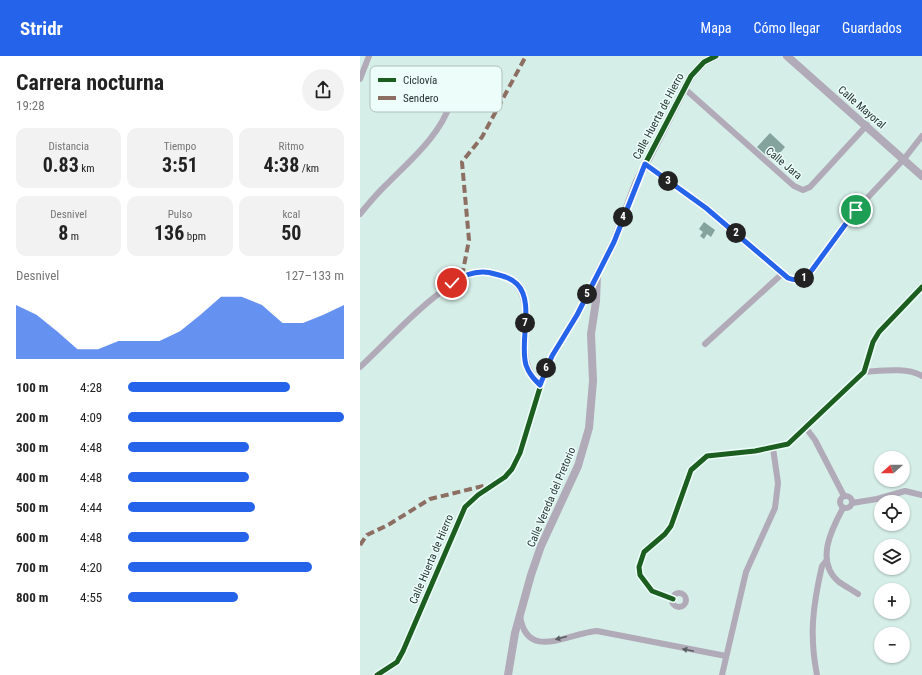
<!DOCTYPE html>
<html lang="es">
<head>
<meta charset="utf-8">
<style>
	body { margin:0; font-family:"Roboto Condensed",sans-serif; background:#f2f2f2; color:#222; height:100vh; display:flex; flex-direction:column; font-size:15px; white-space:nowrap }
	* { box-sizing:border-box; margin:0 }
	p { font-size:13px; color:#767676 }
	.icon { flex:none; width:22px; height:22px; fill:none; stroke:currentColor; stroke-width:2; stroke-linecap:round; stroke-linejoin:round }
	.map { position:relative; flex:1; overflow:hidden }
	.sheet { display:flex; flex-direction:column; background:#fff; width:360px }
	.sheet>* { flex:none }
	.needle { width:26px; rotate:249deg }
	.fabs { position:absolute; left:514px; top:395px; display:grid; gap:8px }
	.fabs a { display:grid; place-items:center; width:36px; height:36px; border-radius:50%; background:#fff; box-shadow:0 1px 3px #0004; font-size:20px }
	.pin { position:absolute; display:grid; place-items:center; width:34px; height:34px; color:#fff; margin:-17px; border:2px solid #fff; border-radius:50%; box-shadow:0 1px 4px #0007 }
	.km { position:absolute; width:20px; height:20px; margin:-10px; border-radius:50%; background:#222; color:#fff; font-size:11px; line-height:20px; text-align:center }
	.round { display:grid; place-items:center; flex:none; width:42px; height:42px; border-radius:21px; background:#f2f2f2 }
	.headline { display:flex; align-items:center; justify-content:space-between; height:68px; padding:0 16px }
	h1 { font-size:22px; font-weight:700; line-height:30px }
	.figures { display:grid; grid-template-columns:repeat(3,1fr); gap:6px; height:68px; padding:4px 16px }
	.figures div { display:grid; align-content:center; border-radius:10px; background:#f2f2f2; text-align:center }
	.figures b { font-size:20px; font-weight:700 }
	.figures small { font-size:11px; font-weight:400 }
	.figures p { font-size:11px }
	.chart { height:112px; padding:8px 16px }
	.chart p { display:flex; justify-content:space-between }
	.chart svg { width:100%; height:72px; margin-top:4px; fill:#2563eb; opacity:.7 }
	ul { padding:0 16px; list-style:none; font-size:13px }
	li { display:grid; grid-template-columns:64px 48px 1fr; align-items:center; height:30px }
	li i { height:10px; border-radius:5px; background:#2563eb }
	header { display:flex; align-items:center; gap:24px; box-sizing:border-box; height:56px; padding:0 20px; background:#2563eb; color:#fff }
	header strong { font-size:19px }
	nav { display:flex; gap:22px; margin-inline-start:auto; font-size:14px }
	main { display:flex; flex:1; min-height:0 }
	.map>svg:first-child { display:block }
	.building { fill:#84a39d }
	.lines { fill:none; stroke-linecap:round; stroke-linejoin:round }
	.minor { stroke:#b1aab8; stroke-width:6 }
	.tertiary { stroke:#b1aab8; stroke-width:8 }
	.quiet { stroke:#8d6e63; stroke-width:4; stroke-dasharray:8 4; stroke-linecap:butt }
	.cycleway-casing { stroke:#edfefa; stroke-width:8 }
	.cycleway { stroke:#1b5e20; stroke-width:5 }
	.oneway { fill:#596063 }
	.route-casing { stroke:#fff; stroke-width:8 }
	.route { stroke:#2563eb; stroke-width:5 }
	.labels { text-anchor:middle; stroke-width:3; stroke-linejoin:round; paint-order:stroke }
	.street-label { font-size:11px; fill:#1e2f2b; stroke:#edfefa }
	.key { fill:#edfefa; stroke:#afc0bc; stroke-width:1 }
	.key-label { font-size:11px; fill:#1e2f2b }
</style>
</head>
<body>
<header>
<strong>Stridr</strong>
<nav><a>Mapa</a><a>Cómo llegar</a><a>Guardados</a></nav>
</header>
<main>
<section class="sheet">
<div class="headline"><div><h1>Carrera nocturna</h1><p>19:28</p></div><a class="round"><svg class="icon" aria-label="share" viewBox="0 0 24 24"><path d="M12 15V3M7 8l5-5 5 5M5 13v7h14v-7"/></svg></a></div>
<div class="figures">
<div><p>Distancia</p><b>0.83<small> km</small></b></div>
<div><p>Tiempo</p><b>3:51</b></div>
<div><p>Ritmo</p><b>4:38<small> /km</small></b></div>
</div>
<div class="figures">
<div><p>Desnivel</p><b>8<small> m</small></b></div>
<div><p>Pulso</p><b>136<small> bpm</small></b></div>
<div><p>kcal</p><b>50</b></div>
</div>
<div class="chart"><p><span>Desnivel</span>127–133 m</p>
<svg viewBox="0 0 160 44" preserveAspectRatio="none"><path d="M0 44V11L10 17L20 27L30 38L40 38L50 33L60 33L70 33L80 27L90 17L100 6L110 6L120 11L130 22L140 22L150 17L160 11V44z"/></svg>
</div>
<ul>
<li><b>100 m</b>4:28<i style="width:75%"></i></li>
<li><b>200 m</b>4:09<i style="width:100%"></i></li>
<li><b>300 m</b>4:48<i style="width:56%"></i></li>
<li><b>400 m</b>4:48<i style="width:56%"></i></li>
<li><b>500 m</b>4:44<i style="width:59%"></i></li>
<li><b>600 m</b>4:48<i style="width:56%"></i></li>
<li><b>700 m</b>4:20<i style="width:85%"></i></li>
<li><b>800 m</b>4:55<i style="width:51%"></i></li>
</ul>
</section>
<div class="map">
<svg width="562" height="619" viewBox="0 0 562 619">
	<rect width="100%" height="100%" fill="#d6eee8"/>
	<g class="building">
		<polygon points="410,77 425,91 413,105 397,91"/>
		<polygon points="344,166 355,174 351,181 347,178 344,183 340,180 343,176 339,173"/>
	</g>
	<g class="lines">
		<g class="minor">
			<polyline points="0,23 9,0"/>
			<circle cx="91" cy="39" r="7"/>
			<polyline points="325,33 434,130 443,134 450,131 507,69"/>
			<path d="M 285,108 L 346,152 L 428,222 C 439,226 445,222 452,214 L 496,154 L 544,103 L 562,80"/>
			<path d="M 0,158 C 9,147 18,136 29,126 C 53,102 80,79 91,46"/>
			<polyline points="345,288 423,217"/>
			<path d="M 0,311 C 30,283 58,251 92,228 C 96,225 100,221 104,219 C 118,215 129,216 143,220 C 158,225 163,236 165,252 C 169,282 156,304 180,329"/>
			<path d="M 504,316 C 521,315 547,311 562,320"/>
			<polyline points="446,372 455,384 484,440"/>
			<circle cx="486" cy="446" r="6"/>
			<polyline points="492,447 517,443 545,435 562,439"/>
			<path d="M 483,452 C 471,474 455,506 479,526 C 485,530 492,534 498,538"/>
			<circle cx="319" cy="544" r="7"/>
			<polyline points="313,543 292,535 280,519 279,511 284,496 305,478 311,470 331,414 347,400 395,395 428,388 504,316 513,286 519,276 562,231"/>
			<path d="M 160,560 C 167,606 208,577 237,575 L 366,600"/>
			<polyline points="17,619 37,606 43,595 105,451 118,439 145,421 152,413 160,397 185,315 192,300 217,259 236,221"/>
			<polyline points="362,619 386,516 415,452 418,427 413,392"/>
			<path d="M 457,619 C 449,579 453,549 462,510 L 466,505"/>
		</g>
		<g class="tertiary">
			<polyline points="427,0 562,120"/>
			<polyline points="148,619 155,577 171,519 181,490 218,410 229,372 233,325 231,278 236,245 237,219 254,186 277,125 331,20 344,6 356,0"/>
		</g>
		<g class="quiet">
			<polyline points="102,220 109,184 102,106 122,81 166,0"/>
			<polyline points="0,489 7,479 28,469 70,443 127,429"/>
		</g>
		<defs>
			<g id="cycleway">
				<polyline points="313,543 292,535 280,519 279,511 284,496 305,478 311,470 331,414 347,400 395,395 428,388 504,316 513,286 519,276 562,231"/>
				<polyline points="17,619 37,606 43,595 105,451 118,439 145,421 152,413 160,397 185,315 192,300 217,259 254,186 285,108 331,20 344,6 356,0"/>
			</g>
		</defs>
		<use href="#cycleway" class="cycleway-casing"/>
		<use href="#cycleway" class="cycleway"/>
	</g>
	<defs><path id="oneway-solid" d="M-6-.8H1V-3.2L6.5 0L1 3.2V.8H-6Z"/></defs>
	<g class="oneway">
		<use href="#oneway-solid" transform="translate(201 582) rotate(165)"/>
		<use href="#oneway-solid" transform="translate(328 594) rotate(-168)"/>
	</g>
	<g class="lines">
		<defs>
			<path id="route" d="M 92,227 C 105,218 119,213 135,218 C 143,220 151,222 157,228 C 175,246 159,286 166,309 C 169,318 174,323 180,329 L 192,300 L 217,259 L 254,186 L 285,108 L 346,152 L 428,222 C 439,226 445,223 452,214 L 496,154"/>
		</defs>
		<use href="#route" class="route-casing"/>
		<use href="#route" class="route"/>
	</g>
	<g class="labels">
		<g class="street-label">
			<text transform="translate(502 51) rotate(41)" y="4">Calle Mayoral</text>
			<text transform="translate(298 60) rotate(-62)" y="4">Calle Huerta de Hierro</text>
			<text transform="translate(424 107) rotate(40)" y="4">Calle Jara</text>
			<text transform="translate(191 441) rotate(-67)" y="4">Calle Vereda del Pretorio</text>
			<text transform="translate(71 503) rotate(-67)" y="4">Calle Huerta de Hierro</text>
		</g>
	</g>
	<rect x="10" y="10" width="132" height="46" rx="6" class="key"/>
	<rect x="18" y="22" width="18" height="4" fill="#1b5e20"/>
	<rect x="18" y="40" width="18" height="4" fill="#8d6e63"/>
	<g class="key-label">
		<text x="43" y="28">Ciclovía</text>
		<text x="43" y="46">Sendero</text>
	</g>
</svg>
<div class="fabs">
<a><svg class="needle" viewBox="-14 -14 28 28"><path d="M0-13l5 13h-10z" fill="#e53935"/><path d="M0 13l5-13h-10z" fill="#767676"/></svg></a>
<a><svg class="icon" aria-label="locate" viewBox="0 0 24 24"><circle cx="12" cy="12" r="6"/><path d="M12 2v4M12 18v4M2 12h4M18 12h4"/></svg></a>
<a><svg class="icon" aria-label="layers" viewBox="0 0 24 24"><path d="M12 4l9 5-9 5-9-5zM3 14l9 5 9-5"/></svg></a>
<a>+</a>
<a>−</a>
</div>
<div class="pin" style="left:496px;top:154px;background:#1e9e55"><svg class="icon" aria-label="arrive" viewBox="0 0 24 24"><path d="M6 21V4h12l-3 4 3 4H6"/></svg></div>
<div class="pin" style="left:92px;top:227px;background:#d93025"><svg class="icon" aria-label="check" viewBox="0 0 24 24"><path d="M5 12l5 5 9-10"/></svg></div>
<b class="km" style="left:444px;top:222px">1</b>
<b class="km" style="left:376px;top:177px">2</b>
<b class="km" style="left:308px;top:125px">3</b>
<b class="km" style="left:263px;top:161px">4</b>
<b class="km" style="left:227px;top:238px">5</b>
<b class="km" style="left:186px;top:312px">6</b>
<b class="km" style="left:165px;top:267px">7</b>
</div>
</main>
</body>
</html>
